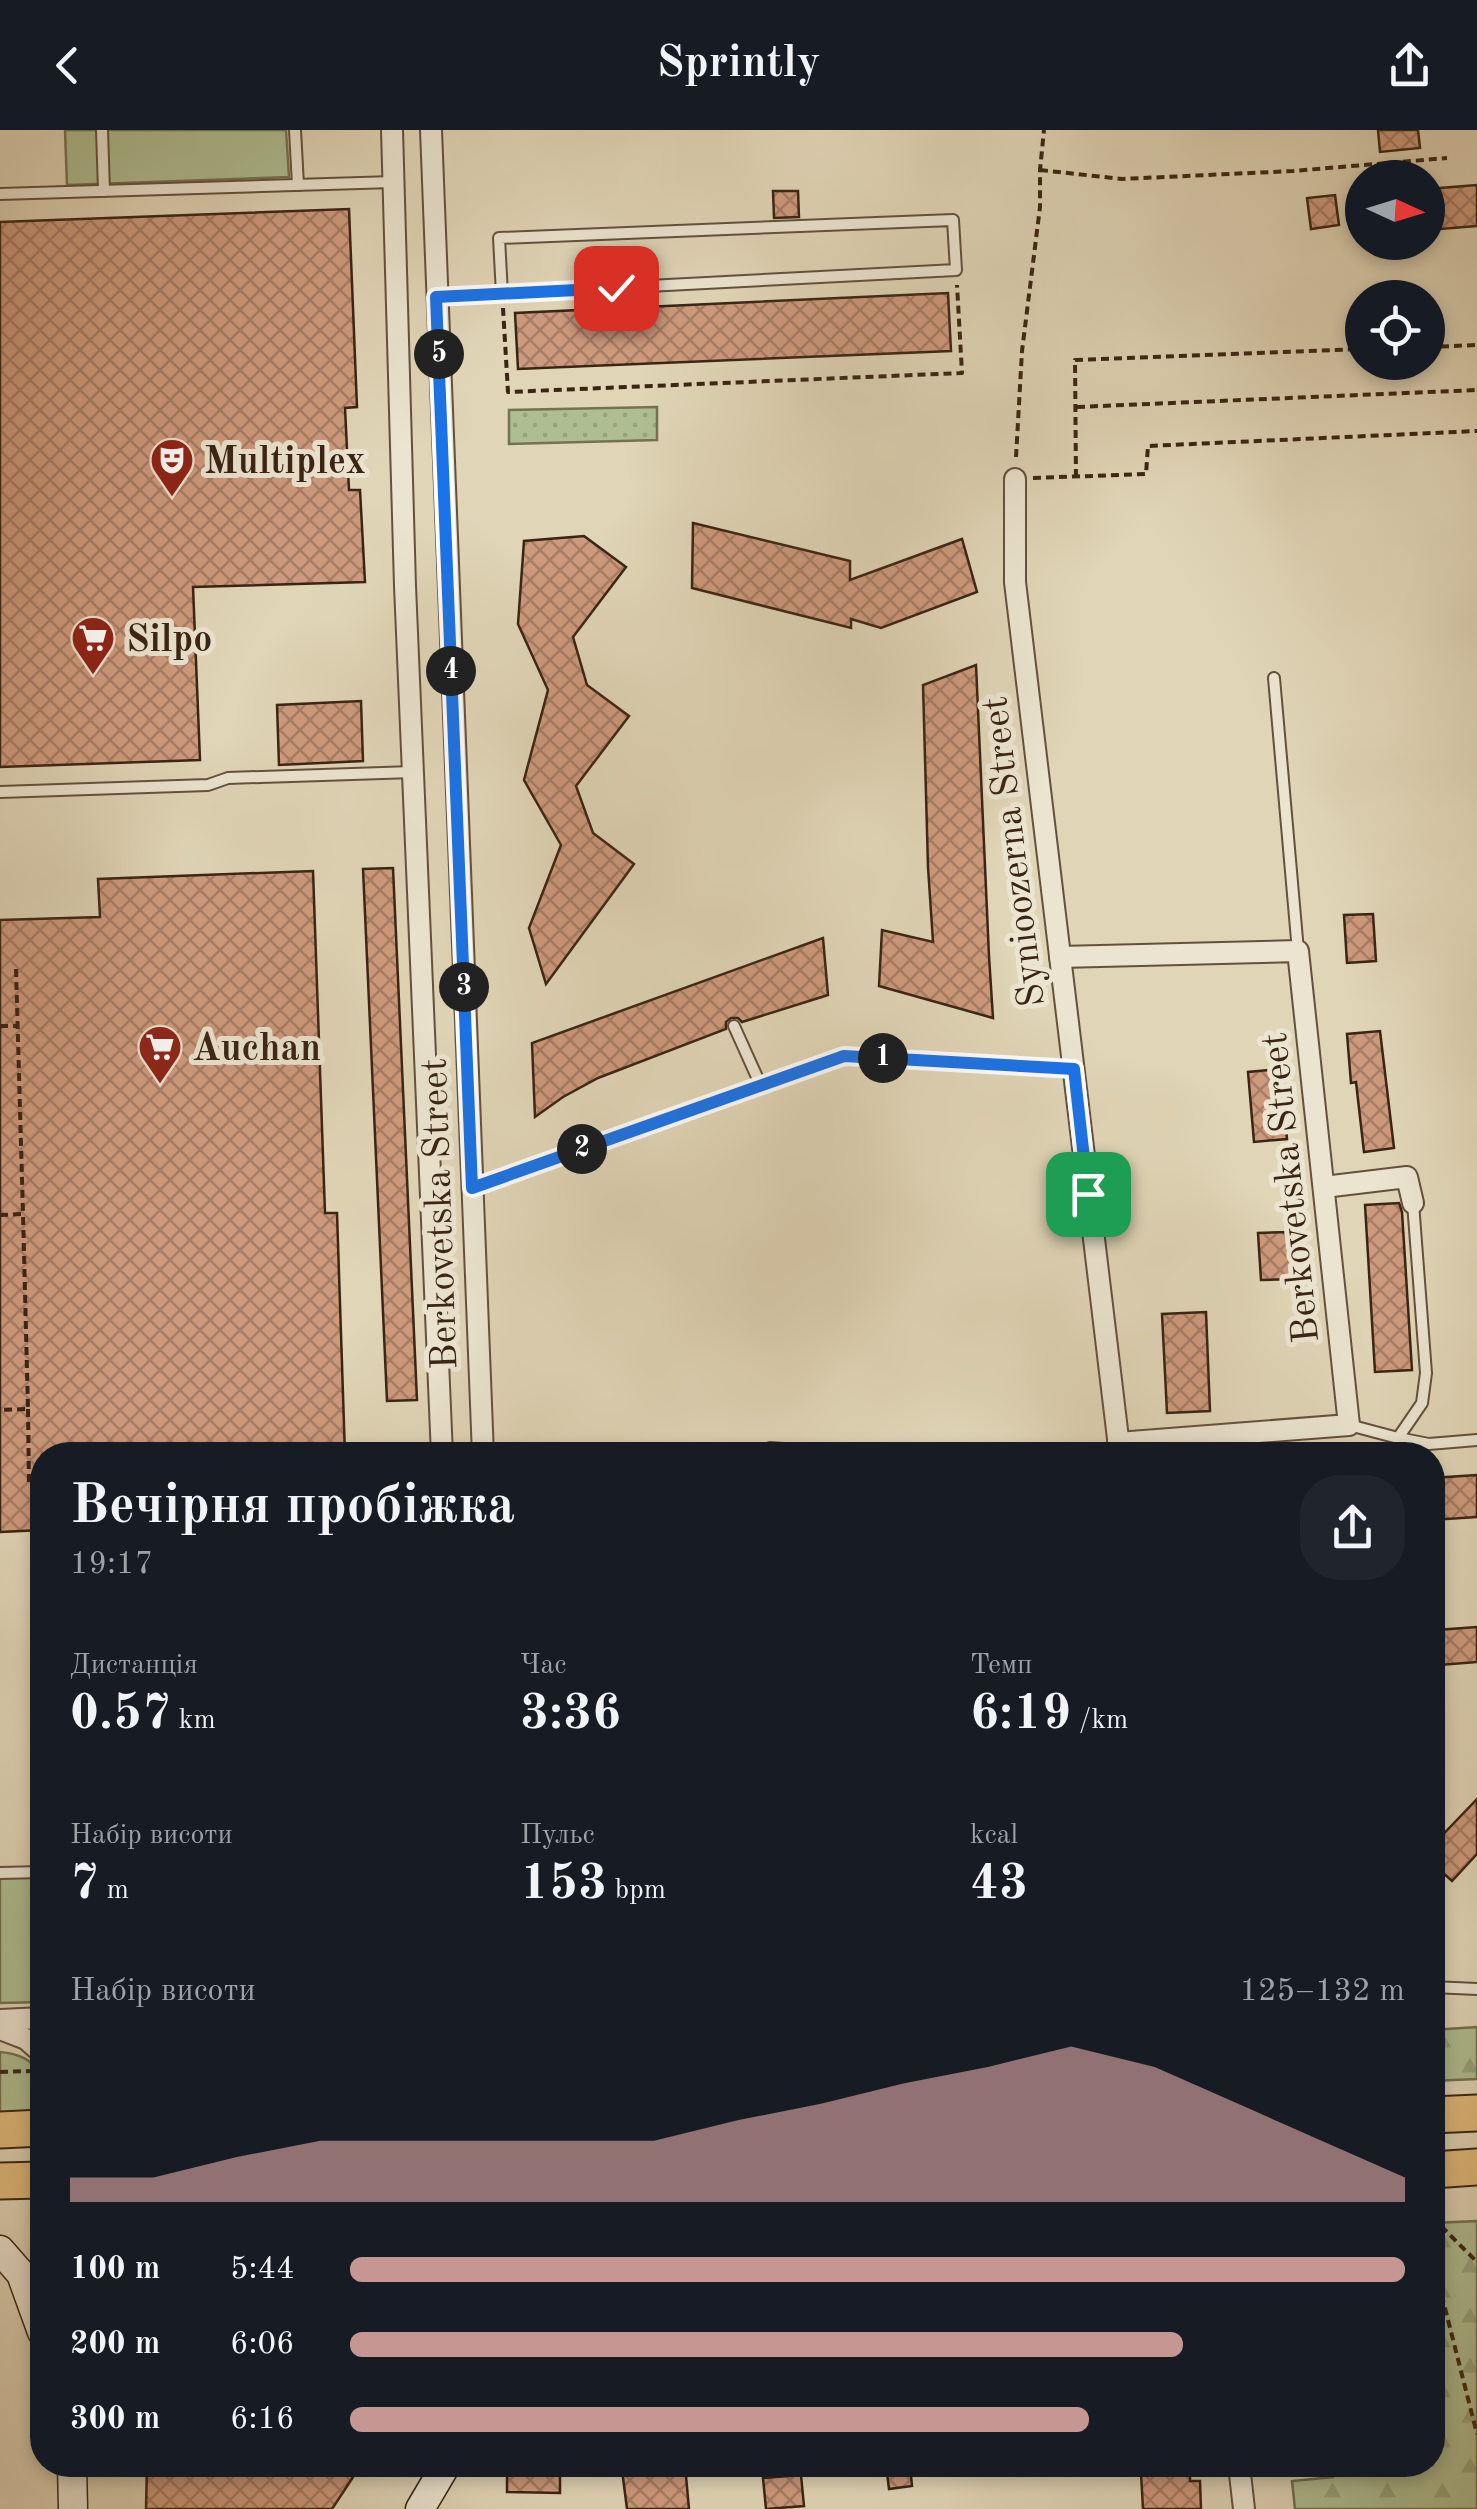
<!DOCTYPE html>
<html lang="uk">
<head>
<meta charset="utf-8">
<style>
	body { margin:0; font-family:"Old Standard TT",serif; background:#20242c; color:#f1f3f6; height:100vh; display:flex; flex-direction:column; font-size:38px; white-space:nowrap }
	* { box-sizing:border-box; margin:0 }
	p { font-size:32px; color:#9ea1a6 }
	.icon { flex:none; width:55px; height:55px; fill:none; stroke:currentColor; stroke-width:2; stroke-linecap:round; stroke-linejoin:round }
	.map { position:relative; flex:1; overflow:hidden }
	.panel { position:absolute; left:30px; top:1312px; width:1415px; height:1035px; display:flex; flex-direction:column; background:#171b24; border-radius:40px; box-shadow:0 5px 15px #0003 }
	.panel>* { flex:none }
	.needle { width:65px; rotate:94deg }
	.buttons { position:absolute; left:1345px; top:30px; display:grid; gap:20px }
	.buttons a { display:grid; place-items:center; width:100px; height:100px; border-radius:50%; background:#171b24; box-shadow:0 5px 15px #0003; font-size:50px }
	.pin { position:absolute; display:grid; place-items:center; width:85px; height:85px; color:#fff; margin:-42px; border-radius:20px; box-shadow:0 5px 15px #0006 }
	.km { position:absolute; width:50px; height:50px; margin:-25px; border-radius:50%; background:#222; color:#fff; font-size:28px; line-height:50px; text-align:center }
	.round { display:grid; place-items:center; flex:none; width:105px; height:105px; border-radius:40px; background:#20242c }
	.summary { display:flex; align-items:center; justify-content:space-between; height:170px; padding:0 40px }
	h1 { font-size:55px; font-weight:700; line-height:75px }
	.figures { display:grid; grid-template-columns:repeat(3,1fr); gap:15px; height:170px; padding:10px 40px }
	.figures div { display:grid; align-content:center }
	.figures b { font-size:50px; font-weight:700 }
	.figures small { font-size:28px; font-weight:400 }
	.figures p { font-size:28px }
	.chart { height:280px; padding:20px 40px }
	.chart p { display:flex; justify-content:space-between }
	.chart svg { width:100%; height:180px; margin-top:10px; fill:#c59692; opacity:.7 }
	ul { padding:0 40px; list-style:none; font-size:32px }
	li { display:grid; grid-template-columns:160px 120px 1fr; align-items:center; height:75px }
	li i { height:25px; border-radius:12px; background:#c59692 }
	header { display:flex; justify-content:space-between; align-items:center; height:130px; padding:0 40px; background:#171b24; font-size:45px; font-weight:700 }
	.map>svg:first-child { display:block }
	.grass { fill:#aebe92; stroke:#747252; stroke-width:2.5 }
	.forest { fill:url(#forest-firs); stroke:#747252; stroke-width:2.5 }
	.park { fill:url(#park-dots); stroke:#747252; stroke-width:2.5 }
	.building { fill:url(#building-cross-hatch); stroke:#3a2513; stroke-width:2.5 }
	.lines { fill:none; stroke-linecap:round; stroke-linejoin:round }
	.lane-casing { stroke:#64513c; stroke-width:14 }
	.street-casing { stroke:#64513c; stroke-width:24 }
	.secondary-casing { stroke:#3a2513; stroke-width:31 }
	.highway-casing { stroke:#3a2513; stroke-width:39 }
	.path { stroke:#3a2513; stroke-width:4; stroke-dasharray:8 5; stroke-linecap:butt }
	.lane { stroke:#ebe4d0; stroke-width:10 }
	.street { stroke:#ebe4d0; stroke-width:20 }
	.secondary { stroke:#ebe4d0; stroke-width:28 }
	.highway { stroke:#e0ba7c; stroke-width:35 }
	.route-casing { stroke:#fff; stroke-width:20 }
	.route { stroke:#1a73e8; stroke-width:12 }
	.labels { text-anchor:middle; stroke-width:10; stroke-linejoin:round; paint-order:stroke }
	.poi-label { font-size:38px; font-weight:bold; fill:#3a2513; stroke:#ebe4d0; text-anchor:start }
	.street-label { font-size:38px; fill:#3a2513; stroke:#ebe4d0 }
</style>
</head>
<body>
<header><svg class="icon" aria-label="back" viewBox="0 0 24 24"><path d="M15 5l-7 7 7 7"/></svg>Sprintly<svg class="icon" aria-label="share" viewBox="0 0 24 24"><path d="M12 15V3M7 8l5-5 5 5M5 13v7h14v-7"/></svg></header>
<div class="map">
<svg width="1477" height="2379" viewBox="0 0 1477 2379">
	<defs>
		<pattern id="forest-firs" width="22" height="20" patternUnits="userSpaceOnUse" patternTransform="scale(2.5)"><rect width="22" height="20" fill="#aebe92"/><path d="M5 1l3.5 6h-7zM16 11l3.5 6h-7z" fill="#96a37d"/></pattern>
		<pattern id="park-dots" width="8" height="8" patternUnits="userSpaceOnUse" patternTransform="scale(2.5)"><rect width="8" height="8" fill="#aebe92"/><path d="M2 2h.1M6 6h.1" fill="none" stroke="#96a37d" stroke-width="1.8" stroke-linecap="round"/></pattern>
		<pattern id="building-cross-hatch" width="8" height="8" patternUnits="userSpaceOnUse" patternTransform="scale(2.5)"><rect width="8" height="8" fill="#ce9a7d"/><path d="M0 0l8 8M0 8l8-8" fill="none" stroke="#a87d65"/></pattern>
	</defs>
	<rect width="100%" height="100%" fill="#e0d5b7"/>
	<filter id="stains"><feTurbulence type="fractalNoise" baseFrequency=".002" numOctaves="4"/><feColorMatrix values="0 0 0 0 .2 0 0 0 0 .09 0 0 0 0 .02 0 0 0 .5 -.17"/></filter>
	<radialGradient id="worn" r=".72"><stop offset=".6" stop-color="#630" stop-opacity="0"/><stop offset="1" stop-color="#630" stop-opacity=".3"/></radialGradient>
	<g class="grass">
		<polygon points="65,0 286,0 289,47 67,55"/>
		<polygon points="42,1747 42,1872 0,1873 0,1748"/>
		<path d="M 0,1922 C 42,1926 42,1946 42,1982 L 0,1984 Z"/>
	</g>
	<g class="forest">
		<polygon points="1477,1897 1477,1949 1433,1951 1433,1900"/>
		<polygon points="1477,2091 1477,2379 1295,2379 1292,2351 1333,2347 1342,2335 1432,2335 1433,2093"/>
	</g>
	<polygon class="park" points="657,277 657,310 509,314 509,280"/>
	<g class="building">
		<polygon points="1378,0 1418,0 1420,18 1380,22"/>
		<polygon points="1477,55 1477,96 1428,100 1428,59"/>
		<polygon points="773,61 798,61 799,87 774,88"/>
		<polygon points="1335,65 1339,95 1311,99 1307,68"/>
		<polygon points="349,79 357,277 345,278 349,360 360,360 365,452 193,457 200,630 0,637 0,92"/>
		<polygon points="948,163 951,221 518,239 515,183"/>
		<polygon points="693,393 850,431 850,450 962,409 977,462 881,498 851,489 851,498 692,458"/>
		<polygon points="584,406 626,437 573,507 587,555 629,586 576,656 593,703 634,734 546,854 529,798 561,715 524,650 548,560 518,494 524,411"/>
		<polygon points="976,535 989,826 993,888 879,856 882,800 933,812 928,737 923,555"/>
		<polygon points="361,571 363,631 279,635 277,575"/>
		<polygon points="393,738 417,1270 387,1271 363,739"/>
		<polygon points="313,741 325,1083 337,1083 345,1325 42,1325 42,1400 0,1402 0,790 100,787 98,749"/>
		<polygon points="1373,784 1376,831 1347,833 1344,785"/>
		<polygon points="823,808 828,865 742,892 738,888 731,888 726,892 726,899 598,948 563,967 535,987 532,913"/>
		<polygon points="1380,901 1394,1018 1364,1022 1356,952 1351,953 1347,904"/>
		<polygon points="1281,939 1287,1009 1254,1012 1248,942"/>
		<polygon points="1399,1073 1402,1082 1412,1240 1375,1242 1365,1075"/>
		<polygon points="1289,1102 1292,1149 1261,1150 1258,1103"/>
		<polygon points="1206,1182 1210,1281 1167,1283 1162,1184"/>
		<polygon points="1477,1345 1477,1387 1432,1390 1432,1348"/>
		<polygon points="1477,1497 1477,1532 1440,1535 1437,1500"/>
		<polygon points="1477,1669 1477,1724 1452,1751 1432,1733 1432,1716"/>
		<polygon points="147,2335 361,2335 332,2379 146,2379"/>
		<polygon points="668,2335 685,2335 689,2379 627,2379 622,2340"/>
		<polygon points="886,2335 910,2335 912,2356 889,2359"/>
		<polygon points="1190,2340 1190,2351 1200,2351 1201,2379 1143,2379 1141,2343"/>
		<polygon points="507,2343 560,2345 560,2363 507,2362"/>
		<polygon points="801,2345 804,2376 766,2379 763,2348"/>
	</g>
	<g class="lines">
		<defs>
			<g id="lane">
				<polyline points="102,0 104,61"/>
				<polyline points="295,0 298,55"/>
				<polyline points="0,64 393,52"/>
				<polyline points="437,167 956,140 953,90 499,108 502,164"/>
				<polyline points="1274,548 1298,821"/>
				<polyline points="0,662 208,655 228,648 413,642"/>
				<polyline points="734,896 761,956"/>
				<polyline points="473,1057 845,926 1073,939"/>
				<polyline points="1349,1295 1398,1308 1422,1273 1426,1243 1413,1073"/>
				<polyline points="1398,1308 1429,1314 1477,1310"/>
				<polyline points="769,1325 770,1318 811,1321"/>
				<polyline points="810,1325 811,1321 861,1325"/>
				<polyline points="0,1743 42,1742"/>
				<polyline points="1432,1857 1477,1859"/>
			</g>
			<g id="street">
				<polyline points="392,0 405,456 442,1325"/>
				<polyline points="431,0 483,1325"/>
				<polyline points="1015,349 1015,452 1120,1325"/>
				<polyline points="1060,827 1298,821 1349,1295 1118,1313"/>
				<polyline points="1324,1057 1407,1047 1413,1073"/>
				<polyline points="0,1890 42,1888"/>
				<polyline points="0,1899 26,1909 42,1923"/>
				<polyline points="1239,2335 1244,2379"/>
			</g>
			<g id="secondary">
				<polyline points="0,2120 21,2144 42,2202"/>
				<polyline points="72,2335 73,2379"/>
				<polyline points="420,2379 446,2335"/>
			</g>
			<g id="highway">
				<polyline points="1432,1985 1477,1983"/>
				<polyline points="0,2000 42,1998"/>
				<polyline points="1432,2040 1477,2037"/>
				<polyline points="0,2051 42,2050"/>
			</g>
		</defs>
		<use href="#lane" class="lane-casing"/>
		<use href="#street" class="street-casing"/>
		<use href="#secondary" class="secondary-casing"/>
		<use href="#highway" class="highway-casing"/>
		<g class="path">
			<polyline points="1040,40 1122,49 1293,41 1447,28"/>
			<polyline points="503,178 508,262 962,243 957,155"/>
			<polyline points="1428,217 1477,215"/>
			<polyline points="1077,277 1477,260"/>
			<polyline points="1016,327 1022,221 1040,77 1040,40 1044,0"/>
			<polyline points="1076,347 1075,230 1362,219"/>
			<polyline points="1033,348 1146,344 1148,316 1477,301"/>
			<polyline points="16,839 23,1084"/>
			<polyline points="0,896 18,896"/>
			<polyline points="0,1085 23,1084 28,1279 0,1280"/>
			<polyline points="28,1279 29,1355"/>
			<polyline points="0,1942 30,1941"/>
			<polyline points="1432,2087 1477,2132"/>
			<polyline points="1432,2127 1477,2304"/>
		</g>
		<use href="#lane" class="lane"/>
		<use href="#street" class="street"/>
		<use href="#secondary" class="secondary"/>
		<use href="#highway" class="highway"/>
	</g>
	<g class="lines">
		<defs>
			<polyline id="route" points="616,158 436,167 472,1058 844,926 1074,939 1088,1064"/>
		</defs>
		<use href="#route" class="route-casing"/>
		<use href="#route" class="route"/>
	</g>
	<defs>
		<symbol id="theatre-pin" viewBox="-11 -11 22 30"><path d="M0 17L-7.5 6A9.5 9.5 0 1 1 7.5 6Z" fill="#8f2418" stroke="#ebe4d0"/><path d="M-5-5.5Q0-4 5-5.5V0Q5 5 0 6Q-5 5-5 0ZM-3.3-2.5H-1v1.5H-3.3ZM1-2.5H3.3v1.5H1ZM-2.8 1Q0 5.5 2.8 1Z" fill="#fff"/></symbol>
		<symbol id="supermarket-pin" viewBox="-11 -11 22 30"><path d="M0 17L-7.5 6A9.5 9.5 0 1 1 7.5 6Z" fill="#8f2418" stroke="#ebe4d0"/><path d="M-6-5.5h2.5l.6 2H6L4.5 2H-2.5L-4.4-4H-6ZM-1.5 3.2a1.3 1.3 0 1 0 .1 0ZM3 3.2a1.3 1.3 0 1 0 .1 0Z" fill="#fff"/></symbol>
	</defs>
	<g fill-rule="evenodd">
		<use href="#theatre-pin" x="147" y="305" width="50" height="68"/>
		<use href="#supermarket-pin" x="68" y="483" width="50" height="68"/>
		<use href="#supermarket-pin" x="135" y="892" width="50" height="68"/>
	</g>
	<g class="labels">
		<g class="poi-label">
			<text x="204" y="343">Multiplex</text>
			<text x="126" y="521">Silpo</text>
			<text x="192" y="930">Auchan</text>
		</g>
		<g class="street-label">
			<text transform="translate(1012 722) rotate(-97)" y="13">Synioozerna Street</text>
			<text transform="translate(1289 1058) rotate(-96)" y="13">Berkovetska Street</text>
			<text transform="translate(438 1084) rotate(-92)" y="13">Berkovetska Street</text>
		</g>
	</g>
	<rect width="100%" height="100%" filter="url(#stains)"/>
	<rect width="100%" height="100%" fill="url(#worn)"/>
</svg>
<div class="buttons">
<a><svg class="needle" viewBox="-14 -14 28 28"><path d="M0-13l5 13h-10z" fill="#e53935"/><path d="M0 13l5-13h-10z" fill="#9ea1a6"/></svg></a>
<a><svg class="icon" aria-label="locate" viewBox="0 0 24 24"><circle cx="12" cy="12" r="6"/><path d="M12 2v4M12 18v4M2 12h4M18 12h4"/></svg></a>
</div>
<div class="pin" style="left:1088px;top:1064px;background:#1e9e55"><svg class="icon" aria-label="arrive" viewBox="0 0 24 24"><path d="M6 21V4h12l-3 4 3 4H6"/></svg></div>
<div class="pin" style="left:616px;top:158px;background:#d93025"><svg class="icon" aria-label="check" viewBox="0 0 24 24"><path d="M5 12l5 5 9-10"/></svg></div>
<b class="km" style="left:883px;top:928px">1</b>
<b class="km" style="left:582px;top:1019px">2</b>
<b class="km" style="left:464px;top:857px">3</b>
<b class="km" style="left:451px;top:541px">4</b>
<b class="km" style="left:439px;top:224px">5</b>
<section class="panel">
<div class="summary"><div><h1>Вечірня пробіжка</h1><p>19:17</p></div><a class="round"><svg class="icon" aria-label="share" viewBox="0 0 24 24"><path d="M12 15V3M7 8l5-5 5 5M5 13v7h14v-7"/></svg></a></div>
<div class="figures">
<div><p>Дистанція</p><b>0.57<small> km</small></b></div>
<div><p>Час</p><b>3:36</b></div>
<div><p>Темп</p><b>6:19<small> /km</small></b></div>
</div>
<div class="figures">
<div><p>Набір висоти</p><b>7<small> m</small></b></div>
<div><p>Пульс</p><b>153<small> bpm</small></b></div>
<div><p>kcal</p><b>43</b></div>
</div>
<div class="chart"><p><span>Набір висоти</span>125–132 m</p>
<svg viewBox="0 0 160 44" preserveAspectRatio="none"><path d="M0 44V38L10 38L20 33L30 29L40 29L50 29L60 29L70 29L80 24L90 20L100 15L110 11L120 6L130 11L140 20L150 29L160 38V44z"/></svg>
</div>
<ul>
<li><b>100 m</b>5:44<i style="width:100%"></i></li>
<li><b>200 m</b>6:06<i style="width:79%"></i></li>
<li><b>300 m</b>6:16<i style="width:70%"></i></li>
</ul>
</section>
</div>
</body>
</html>
